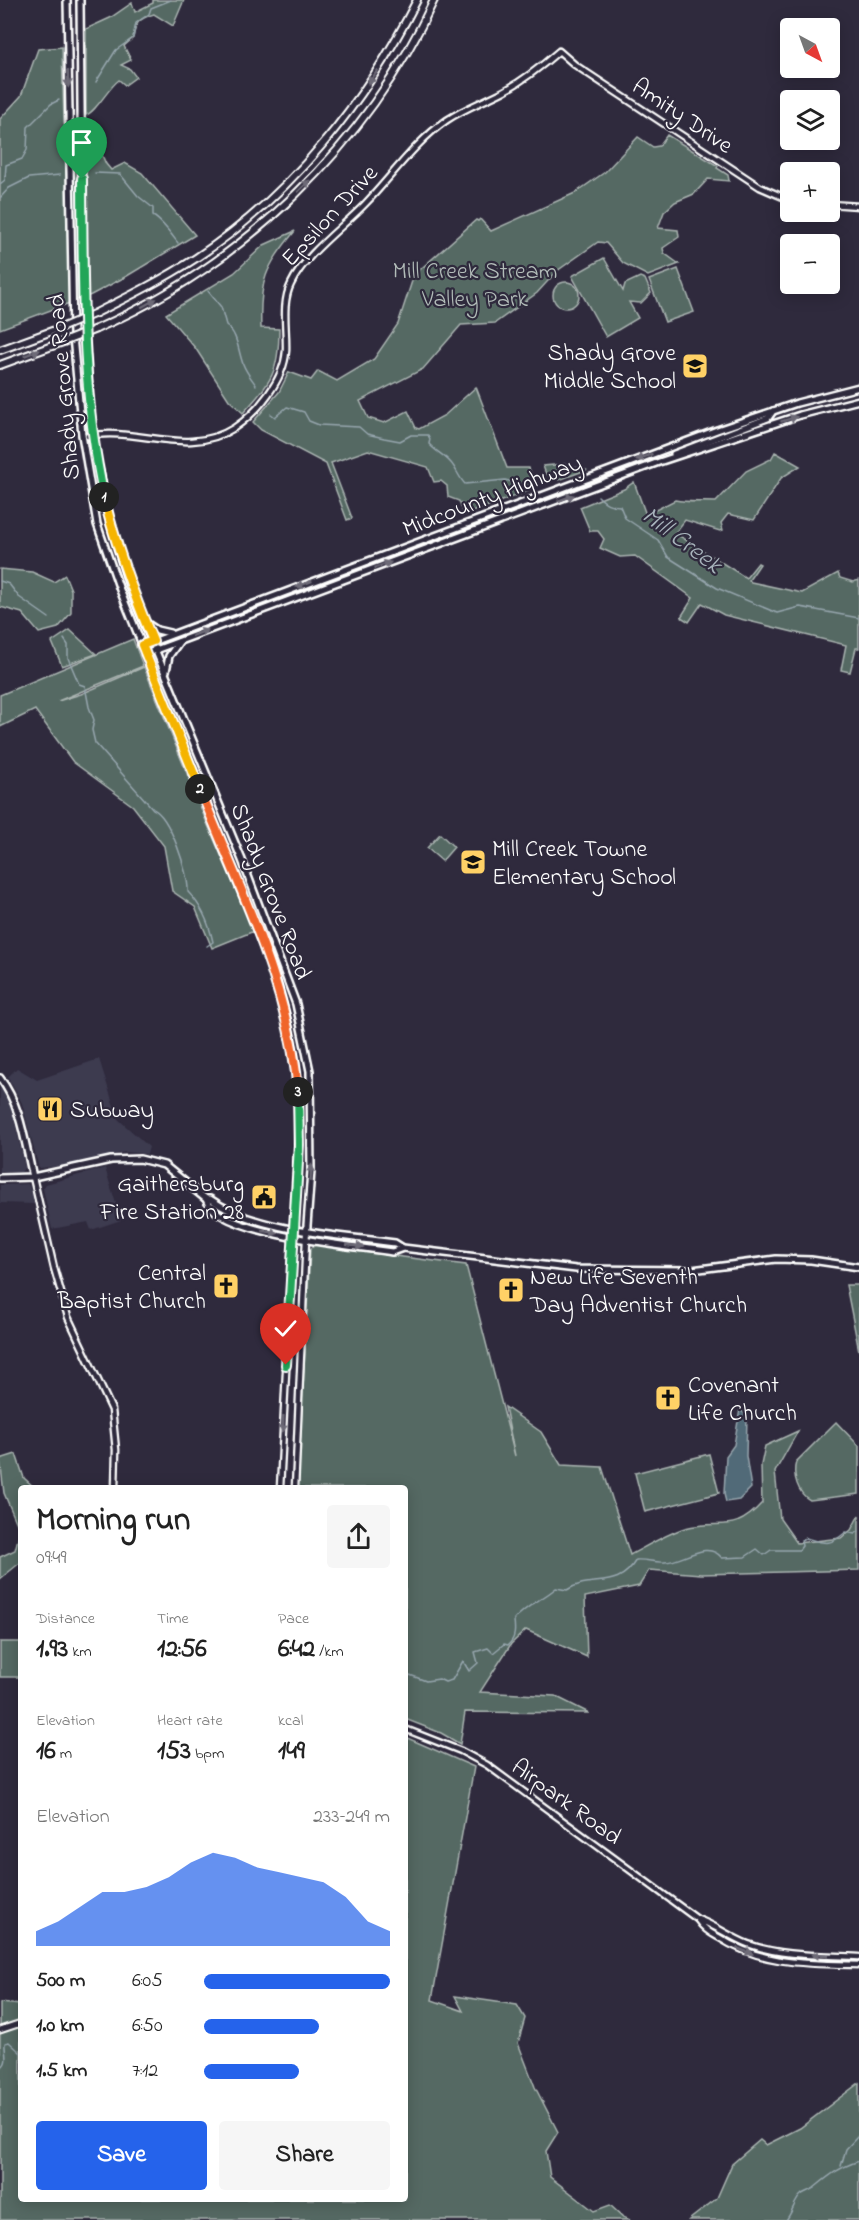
<!DOCTYPE html>
<html lang="en">
<head>
<meta charset="utf-8">
<style>
	body { margin:0; font-family:"Indie Flower",sans-serif; background:#f6f6f6; color:#222; height:100vh; display:flex; flex-direction:column; font-size:22px; white-space:nowrap }
	* { box-sizing:border-box; margin:0 }
	p { font-size:20px; color:#767676 }
	.icon { flex:none; width:33px; height:33px; fill:none; stroke:currentColor; stroke-width:2; stroke-linecap:round; stroke-linejoin:round }
	.map { position:relative; flex:1; overflow:hidden }
	.details { position:absolute; left:18px; top:1485px; width:390px; height:717px; display:flex; flex-direction:column; background:#fff; border-radius:6px; box-shadow:0 3px 15px #0003 }
	.details>* { flex:none }
	.needle { width:39px; rotate:139deg }
	.tools { position:absolute; left:780px; top:18px; display:grid; gap:12px }
	.tools a { display:grid; place-items:center; width:60px; height:60px; border-radius:6px; background:#fff; box-shadow:0 3px 15px #0003; font-size:30px }
	.pin { position:absolute; display:grid; place-items:center; width:51px; height:51px; color:#fff; margin:-62px -26px; border-radius:50% 50% 50% 0; rotate:-45deg; box-shadow:0 0 6px #0007 }
	.pin .icon { rotate:45deg }
	.km { position:absolute; width:30px; height:30px; margin:-15px; border-radius:50%; background:#222; color:#fff; font-size:16px; line-height:30px; text-align:center }
	.round { display:grid; place-items:center; flex:none; width:63px; height:63px; border-radius:6px; background:#f6f6f6 }
	.overview { display:flex; align-items:center; justify-content:space-between; height:102px; padding:0 18px }
	h1 { font-size:33px; font-weight:700; line-height:45px }
	.figures { display:grid; grid-template-columns:repeat(3,1fr); gap:9px; height:102px; padding:6px 18px }
	.figures div { display:grid; align-content:center }
	.figures b { font-size:26px; font-weight:700 }
	.figures small { font-size:16px; font-weight:400 }
	.figures p { font-size:16px }
	.chart { height:168px; padding:12px 18px }
	.chart p { display:flex; justify-content:space-between }
	.chart svg { width:100%; height:108px; margin-top:6px; fill:#2563eb; opacity:.7 }
	.action { display:flex; gap:12px; margin-top:auto; padding:12px 18px }
	.action a { flex:1; height:69px; border-radius:6px; background:#2563eb; color:#fff; font-size:24px; font-weight:700; line-height:69px; text-align:center }
	.action a+a { background:#f6f6f6; color:#222 }
	ul { padding:0 18px; list-style:none; font-size:20px }
	li { display:grid; grid-template-columns:96px 72px 1fr; align-items:center; height:45px }
	li i { height:15px; border-radius:8px; background:#2563eb }
	.map>svg:first-child { display:block }
	.built { fill:#3d3b50 }
	.green { fill:#546963; stroke:#aab4b1; stroke-width:1.5 }
	.water { fill:#516a78; stroke:#97a6ae; stroke-width:1.5 }
	.lines { fill:none; stroke-linecap:round; stroke-linejoin:round }
	.stream { stroke:#97a6ae; stroke-width:1.5 }
	.minor-casing { stroke:#fff; stroke-width:9 }
	.major-casing { stroke:#fff; stroke-width:10 }
	.highway-casing { stroke:#fff; stroke-width:10 }
	.minor { stroke:#2f2a3d; stroke-width:4.5 }
	.major { stroke:#2f2a3d; stroke-width:5 }
	.highway { stroke:#2f2a3d; stroke-width:6 }
	.highway-bridge-casing { stroke:#fff; stroke-width:10; stroke-linecap:butt }
	.highway-bridge { stroke:#2f2a3d; stroke-width:6 }
	.oneway { fill:#6d6a77 }
	.split-1-casing { stroke:#fff; stroke-width:12 }
	.split-2-casing { stroke:#fff; stroke-width:12 }
	.split-3-casing { stroke:#fff; stroke-width:12 }
	.split-4-casing { stroke:#fff; stroke-width:12 }
	.split-1 { stroke:#22a559; stroke-width:8 }
	.split-2 { stroke:#f5b400; stroke-width:8 }
	.split-3 { stroke:#f0652b; stroke-width:8 }
	.split-4 { stroke:#22a559; stroke-width:8 }
	.labels { text-anchor:middle; stroke-width:4.5; stroke-linejoin:round; paint-order:stroke }
	.street-label { font-size:24px; fill:#fff; stroke:#2f2a3d }
	.park-label { font-size:24px; fill:#b2bcb9; stroke:#2f2a3d }
	.poi-label { font-size:24px; fill:#fff; stroke:#2f2a3d; text-anchor:start }
	.water-label { font-size:26px; font-style:italic; fill:#a8b4bc; stroke:#2f2a3d }
</style>
</head>
<body>
<div class="map">
<svg width="859" height="2220" viewBox="0 0 859 2220">
	<rect width="100%" height="100%" fill="#2f2a3d"/>
	<filter id="ink" filterUnits="userSpaceOnUse"><feTurbulence type="fractalNoise" baseFrequency=".0167" numOctaves="2"/><feDisplacementMap in="SourceGraphic" scale="12" xChannelSelector="R" yChannelSelector="G"/><feConvolveMatrix kernelMatrix="1 2 1 2 8 2 1 2 1" color-interpolation-filters="sRGB"/></filter>
	<g filter="url(#ink)">
		<g class="built">
			<polygon points="99,1059 118,1119 149,1147 147,1154 125,1152 61,1166 39,1168 22,1103 8,1077 17,1068 37,1080"/>
			<polygon points="0,1085 12,1111 25,1167 21,1172 0,1172"/>
			<polygon points="105,1168 121,1220 91,1230 88,1222 52,1229 43,1188 46,1184"/>
			<polygon points="28,1184 36,1204 0,1203 0,1185"/>
		</g>
		<g class="green">
			<path d="M 153,0 L 184,0 L 173,26 L 154,14 C 138,19 136,22 133,38 L 124,46 L 131,60 L 121,65 L 130,69 L 136,77 L 125,85 L 119,80 C 108,88 96,112 86,115 L 86,29 L 110,18 L 132,3 L 135,12 L 153,3 Z"/>
			<polygon points="62,47 64,124 88,124 106,164 111,170 125,163 142,173 195,235 127,276 91,295 0,329 0,119 21,96 38,49"/>
			<polygon points="667,135 718,166 717,168 728,175 729,181 708,179 694,194 675,202 664,212 658,228 678,230 679,237 663,248 664,253 679,264 648,276 623,263 606,243 598,242 557,271 537,293 495,323 461,325 423,369 360,401 368,418 384,423 408,411 416,428 419,429 445,415 476,387 507,468 529,468 533,479 528,491 464,515 459,501 448,497 447,486 441,481 434,482 428,467 368,450 331,463 352,518 347,520 326,464 261,430 253,422 279,392 289,372 311,380 318,371 337,381 374,359 398,324 414,275 476,220 478,221 480,219 491,231 575,193 605,172 638,137 653,147 659,146"/>
			<path d="M 295,231 C 265,268 259,281 261,328 L 279,329 C 279,372 272,381 243,413 L 229,400 L 196,349 L 166,314 L 234,273 L 264,245 Z"/>
			<polygon points="604,258 623,291 625,284 640,277 645,279 651,293 641,303 629,302 638,318 606,337 572,276"/>
			<polygon points="678,269 694,312 665,322 649,280"/>
			<circle cx="566" cy="295" r="13"/>
			<path d="M 775,452 L 800,466 L 781,478 L 754,520 L 728,514 L 721,523 L 723,530 L 720,531 L 685,520 L 675,533 L 746,578 L 758,563 L 760,564 L 749,580 L 751,582 L 802,593 L 838,573 L 840,578 L 853,582 L 859,580 L 859,648 L 856,648 L 850,672 L 841,670 L 846,645 L 724,615 L 702,603 L 689,622 L 681,617 L 693,598 L 635,556 L 620,557 L 600,548 L 604,539 L 598,531 L 590,531 L 580,507 L 624,489 L 634,482 L 646,515 L 675,500 C 689,503 701,501 716,502 L 746,471 L 771,459 Z"/>
			<polygon points="566,464 586,470 559,480 546,474 543,466"/>
			<polygon points="0,569 32,572 54,582 65,575 71,590 71,613 58,628 39,633 22,613 0,607"/>
			<polygon points="70,630 96,654 62,666 52,642"/>
			<polygon points="133,639 143,666 58,701 81,694 144,667 207,823 254,931 212,948 195,907 172,891 164,846 133,806 73,762 35,710 0,727 0,695"/>
			<polygon points="440,834 454,847 442,861 427,848"/>
			<path d="M 317,1244 L 355,1251 L 466,1265 L 515,1456 L 505,1407 L 541,1432 L 561,1465 L 602,1467 L 630,1555 C 647,1546 666,1534 685,1528 C 721,1518 732,1536 762,1503 L 761,1465 L 765,1446 L 798,1431 L 775,1472 L 780,1519 L 797,1543 L 841,1538 L 851,1530 L 859,1515 L 859,1570 L 701,1574 L 649,1570 L 639,1586 L 585,1597 L 587,1657 L 526,1630 L 511,1644 L 480,1692 L 555,1696 L 589,1713 L 465,1712 L 460,1744 L 441,1733 L 405,1719 L 405,1488 L 298,1488 L 310,1249 Z"/>
			<polygon points="846,1285 859,1285 859,1351"/>
			<path d="M 836,1422 L 859,1446 L 859,1494 L 810,1500 C 798,1494 792,1475 796,1462 Z"/>
			<polygon points="16,1454 24,1478 35,1488 21,1488 21,1562 0,1579 0,1557 15,1550 20,1531 4,1493 0,1459"/>
			<polygon points="709,1454 719,1493 645,1512 635,1473"/>
			<rect x="0" y="1642" width="21" height="35"/>
			<polygon points="405,1737 474,1767 432,2000 463,2011 455,1996 517,2005 525,2018 518,2043 535,2087 558,2132 546,2151 550,2177 594,2211 610,2205 623,2217 630,2220 0,2220 0,2003 21,2005 21,2199 405,2199"/>
			<polygon points="859,2083 859,2220 689,2220 717,2198 732,2164 760,2140 766,2145 800,2128"/>
		</g>
		<polygon class="water" points="740,1409 747,1417 746,1456 751,1488 739,1500 726,1502 724,1494 726,1456 734,1445"/>
		<g class="lines">
			<g class="stream">
				<polyline points="96,82 116,50 133,38 136,23 149,14 151,8 171,0"/>
				<path d="M 95,173 L 120,174 L 138,196 L 153,208 L 153,216 C 162,221 171,234 178,243"/>
				<polyline points="0,184 5,180 6,165 22,159 27,150 28,127 51,104 59,100"/>
				<polyline points="0,198 9,188 29,178 60,175"/>
				<path d="M 208,291 L 221,307 L 226,325 C 238,334 238,351 243,364 C 246,372 251,378 256,385"/>
				<path d="M 271,414 L 275,417 L 287,407 L 304,412 L 309,421 L 319,425 L 359,427 L 367,434 L 384,438 L 400,441 L 411,435 L 428,435 L 430,439 L 429,444 C 435,451 444,455 451,463 C 457,470 459,478 465,484 L 505,480 L 517,483"/>
				<path d="M 598,496 C 605,503 610,506 620,506 L 625,518 L 658,540 L 668,557 L 717,588 L 777,613 L 800,607 L 859,618"/>
				<polyline points="0,581 9,584 19,597 49,618"/>
				<path d="M 64,639 L 68,645 L 68,658 L 79,684 L 85,686 L 89,707 L 94,720 L 92,730 L 95,743 L 153,809 C 170,816 189,874 188,892 C 201,905 209,923 213,942 L 207,946"/>
				<path d="M 405,1679 L 410,1675 L 426,1681 L 439,1679 L 445,1682 L 452,1680 L 463,1661 L 469,1671 L 478,1663 L 475,1652 L 488,1648 L 493,1653 L 504,1644 L 508,1645 C 516,1638 515,1629 514,1620 C 526,1605 542,1600 556,1588 L 567,1590 C 592,1574 617,1592 636,1560 C 646,1559 655,1563 665,1562 C 683,1562 707,1539 722,1558 L 745,1557 L 757,1549 L 764,1555 L 771,1550 L 799,1550 L 802,1546 L 801,1541 L 806,1538 C 827,1544 829,1546 846,1532 L 855,1534 L 859,1531"/>
				<path d="M 0,2068 C 10,2063 4,2052 5,2043 L 9,2042 L 21,2053"/>
				<polyline points="841,2166 846,2149 859,2135"/>
				<path d="M 786,2220 C 792,2213 795,2200 801,2195 C 804,2192 810,2191 814,2188 C 830,2175 838,2168 859,2161"/>
			</g>
			<defs>
				<g id="minor">
					<polyline points="830,204 859,206"/>
					<path d="M 88,436 C 138,426 187,458 234,428 C 258,412 284,380 286,351 C 287,329 281,304 291,284 C 305,254 342,228 365,204 C 392,176 415,142 447,120 C 465,108 485,101 504,91 C 524,80 542,66 559,51 L 575,65 L 760,187 L 790,200"/>
					<polyline points="33,1177 54,1268 68,1317 112,1410 116,1450 115,1488"/>
					<polyline points="280,1488 293,1237"/>
					<polyline points="295,1488 306,1239"/>
					<path d="M 405,1729 L 461,1751 L 487,1765 L 697,1919 C 715,1925 730,1937 748,1944 C 783,1957 822,1955 859,1957"/>
					<path d="M 697,1919 C 703,1928 709,1932 718,1937 C 761,1965 810,1964 859,1965"/>
					<polyline points="0,2030 21,2023"/>
				</g>
				<g id="major">
					<path d="M 67,0 L 73,336 L 82,435 L 97,524 L 120,590 L 274,972 C 285,1011 297,1052 298,1094 C 300,1141 296,1189 293,1237"/>
					<polyline points="80,0 83,311 92,435 110,521 129,586 242,860 296,1004 310,1071 311,1171 306,1239"/>
					<polyline points="674,454 768,418 773,411"/>
					<polyline points="146,623 157,630 170,633"/>
					<polyline points="142,646 717,430 797,403 859,387"/>
					<polyline points="145,654 659,462 800,415 859,400"/>
					<polyline points="166,671 169,656 179,642"/>
					<path d="M 0,1078 C 21,1105 25,1144 33,1177"/>
					<path d="M 0,1178 L 33,1177 L 111,1160 L 140,1159 L 164,1165 L 206,1199 L 210,1199 C 256,1232 339,1235 395,1243 L 403,1248 L 576,1269 L 692,1270 L 776,1259 L 811,1260 L 859,1267"/>
					<path d="M 206,1199 C 216,1235 357,1246 392,1252 L 403,1248"/>
				</g>
				<g id="highway">
					<path d="M 96,313 C 130,296 164,279 196,258 C 292,195 366,101 417,0"/>
					<path d="M 96,329 C 243,265 367,145 434,0"/>
					<polyline points="0,350 63,327"/>
					<polyline points="0,365 63,342"/>
				</g>
			</defs>
			<use href="#minor" class="minor-casing"/>
			<use href="#major" class="major-casing"/>
			<use href="#highway" class="highway-casing"/>
			<use href="#minor" class="minor"/>
			<use href="#major" class="major"/>
			<use href="#highway" class="highway"/>
			<defs>
				<g id="highway-bridge">
					<polyline points="63,327 96,313"/>
					<polyline points="63,342 96,329"/>
				</g>
			</defs>
			<use href="#highway-bridge" class="highway-bridge-casing"/>
			<use href="#highway-bridge" class="highway-bridge"/>
		</g>
		<defs><path id="oneway-solid" d="M-6-.8H1V-3.2L6.5 0L1 3.2V.8H-6Z" transform="scale(1.5)"/></defs>
		<g class="oneway">
			<use href="#oneway-solid" transform="translate(373 77) rotate(125)"/>
			<use href="#oneway-solid" transform="translate(68 79) rotate(88)"/>
			<use href="#oneway-solid" transform="translate(304 186) rotate(-44)"/>
			<use href="#oneway-solid" transform="translate(149 303) rotate(-29)"/>
			<use href="#oneway-solid" transform="translate(32 353) rotate(-20)"/>
			<use href="#oneway-solid" transform="translate(789 419) rotate(-17)"/>
			<use href="#oneway-solid" transform="translate(644 457) rotate(160)"/>
			<use href="#oneway-solid" transform="translate(566 498) rotate(-20)"/>
			<use href="#oneway-solid" transform="translate(383 565) rotate(-20)"/>
			<use href="#oneway-solid" transform="translate(304 584) rotate(159)"/>
			<use href="#oneway-solid" transform="translate(200 633) rotate(-21)"/>
			<use href="#oneway-solid" transform="translate(311 1173) rotate(-87)"/>
			<use href="#oneway-solid" transform="translate(270 1232) rotate(9)"/>
			<use href="#oneway-solid" transform="translate(355 1246) rotate(8)"/>
			<use href="#oneway-solid" transform="translate(283 1424) rotate(93)"/>
			<use href="#oneway-solid" transform="translate(745 1951) rotate(21)"/>
			<use href="#oneway-solid" transform="translate(820 1955) rotate(-178)"/>
		</g>
	</g>
	<g class="lines" filter="url(#ink)">
		<defs>
			<path id="split-1" d="M 82,179 C 83,286 81,392 104,497"/>
			<path id="split-2" d="M 104,497 C 116,547 133,593 153,641 L 142,645 L 200,789"/>
			<path id="split-3" d="M 200,789 C 239,889 289,984 298,1092"/>
			<polyline id="split-4" points="286,1365 299,1145 298,1092"/>
		</defs>
		<use href="#split-1" class="split-1-casing"/>
		<use href="#split-2" class="split-2-casing"/>
		<use href="#split-3" class="split-3-casing"/>
		<use href="#split-4" class="split-4-casing"/>
		<use href="#split-1" class="split-1"/>
		<use href="#split-2" class="split-2"/>
		<use href="#split-3" class="split-3"/>
		<use href="#split-4" class="split-4"/>
	</g>
	<defs>
		<symbol id="school-square" viewBox="-11 -11 22 22"><rect x="-9" y="-9" width="18" height="18" rx="4" fill="#ffd166" stroke="#2f2a3d"/><path d="M0-5L7-2L0 1L-7-2ZM-4 1L0 2.5L4 1V4Q0 6-4 4Z" fill="#111"/></symbol>
		<symbol id="restaurant-square" viewBox="-11 -11 22 22"><rect x="-9" y="-9" width="18" height="18" rx="4" fill="#ffd166" stroke="#2f2a3d"/><path d="M-5-6h1v4h1v-4h1v4h1v-4h1v5L-1.5 .5V6h-2V.5L-5-1ZM5-6V6H3V1.5H1.5Q1.5-4 5-6Z" fill="#111"/></symbol>
		<symbol id="civic-square" viewBox="-11 -11 22 22"><rect x="-9" y="-9" width="18" height="18" rx="4" fill="#ffd166" stroke="#2f2a3d"/><path d="M-.6-6.5H3V-4.5H.6V-3L4-1V1h2V6H-6V1h2V-1L-.6-3ZM-1.2 2.5V6h2.4V2.5Z" fill="#111"/></symbol>
		<symbol id="church-square" viewBox="-11 -11 22 22"><rect x="-9" y="-9" width="18" height="18" rx="4" fill="#ffd166" stroke="#2f2a3d"/><path d="M-1.2-6h2.4v3.5h3.3v2.4h-3.3V6h-2.4V-.1h-3.3v-2.4h3.3Z" fill="#111"/></symbol>
	</defs>
	<g fill-rule="evenodd">
		<use href="#school-square" x="680" y="351" width="30" height="30"/>
		<use href="#school-square" x="458" y="847" width="30" height="30"/>
		<use href="#restaurant-square" x="35" y="1094" width="30" height="30"/>
		<use href="#civic-square" x="249" y="1182" width="30" height="30"/>
		<use href="#church-square" x="211" y="1271" width="30" height="30"/>
		<use href="#church-square" x="496" y="1275" width="30" height="30"/>
		<use href="#church-square" x="653" y="1383" width="30" height="30"/>
	</g>
	<g class="labels">
		<g class="street-label">
			<text transform="translate(683 115) rotate(34)" y="8">Amity Drive</text>
			<text transform="translate(329 215) rotate(-47)" y="8">Epsilon Drive</text>
			<text transform="translate(63 387) rotate(-95)" y="8">Shady Grove Road</text>
			<text transform="translate(492 495) rotate(-21)" y="8">Midcounty Highway</text>
			<text transform="translate(272 891) rotate(69)" y="8">Shady Grove Road</text>
			<text transform="translate(567 1801) rotate(36)" y="8">Airpark Road</text>
		</g>
		<g class="park-label">
			<text x="475" y="278">Mill Creek Stream<tspan x="475" dy="28">Valley Park</tspan></text>
		</g>
		<g class="poi-label">
			<text x="676" y="360" text-anchor="end">Shady Grove<tspan x="676" dy="28">Middle School</tspan></text>
			<text x="492" y="856">Mill Creek Towne<tspan x="492" dy="28">Elementary School</tspan></text>
			<text x="70" y="1117">Subway</text>
			<text x="244" y="1191" text-anchor="end">Gaithersburg<tspan x="244" dy="28">Fire Station 28</tspan></text>
			<text x="206" y="1280" text-anchor="end">Central<tspan x="206" dy="28">Baptist Church</tspan></text>
			<text x="530" y="1284">New Life Seventh<tspan x="530" dy="28">Day Adventist Church</tspan></text>
			<text x="688" y="1392">Covenant<tspan x="688" dy="28">Life Church</tspan></text>
		</g>
		<g class="water-label">
			<text transform="translate(683 539) rotate(37)" y="9">Mill Creek</text>
		</g>
	</g>
</svg>
<div class="tools">
<a><svg class="needle" viewBox="-14 -14 28 28"><path d="M0-13l5 13h-10z" fill="#e53935"/><path d="M0 13l5-13h-10z" fill="#767676"/></svg></a>
<a><svg class="icon" aria-label="layers" viewBox="0 0 24 24"><path d="M12 4l9 5-9 5-9-5zM3 14l9 5 9-5"/></svg></a>
<a>+</a>
<a>−</a>
</div>
<div class="pin" style="left:82px;top:179px;background:#1e9e55"><svg class="icon" aria-label="arrive" viewBox="0 0 24 24"><path d="M6 21V4h12l-3 4 3 4H6"/></svg></div>
<div class="pin" style="left:286px;top:1365px;background:#d93025"><svg class="icon" aria-label="check" viewBox="0 0 24 24"><path d="M5 12l5 5 9-10"/></svg></div>
<b class="km" style="left:104px;top:497px">1</b>
<b class="km" style="left:200px;top:789px">2</b>
<b class="km" style="left:298px;top:1092px">3</b>
<section class="details">
<div class="overview"><div><h1>Morning run</h1><p>09:49</p></div><a class="round"><svg class="icon" aria-label="share" viewBox="0 0 24 24"><path d="M12 15V3M7 8l5-5 5 5M5 13v7h14v-7"/></svg></a></div>
<div class="figures">
<div><p>Distance</p><b>1.93<small> km</small></b></div>
<div><p>Time</p><b>12:56</b></div>
<div><p>Pace</p><b>6:42<small> /km</small></b></div>
</div>
<div class="figures">
<div><p>Elevation</p><b>16<small> m</small></b></div>
<div><p>Heart rate</p><b>153<small> bpm</small></b></div>
<div><p>kcal</p><b>149</b></div>
</div>
<div class="chart"><p><span>Elevation</span>233–249 m</p>
<svg viewBox="0 0 160 44" preserveAspectRatio="none"><path d="M0 44V38L10 34L20 28L30 22L40 22L50 20L60 16L70 10L80 6L90 8L100 12L110 14L120 16L130 18L140 24L150 34L160 38V44z"/></svg>
</div>
<ul>
<li><b>500 m</b>6:05<i style="width:100%"></i></li>
<li><b>1.0 km</b>6:50<i style="width:62%"></i></li>
<li><b>1.5 km</b>7:12<i style="width:51%"></i></li>
</ul>
<div class="action"><a>Save</a><a>Share</a></div>
</section>
</div>
</body>
</html>
